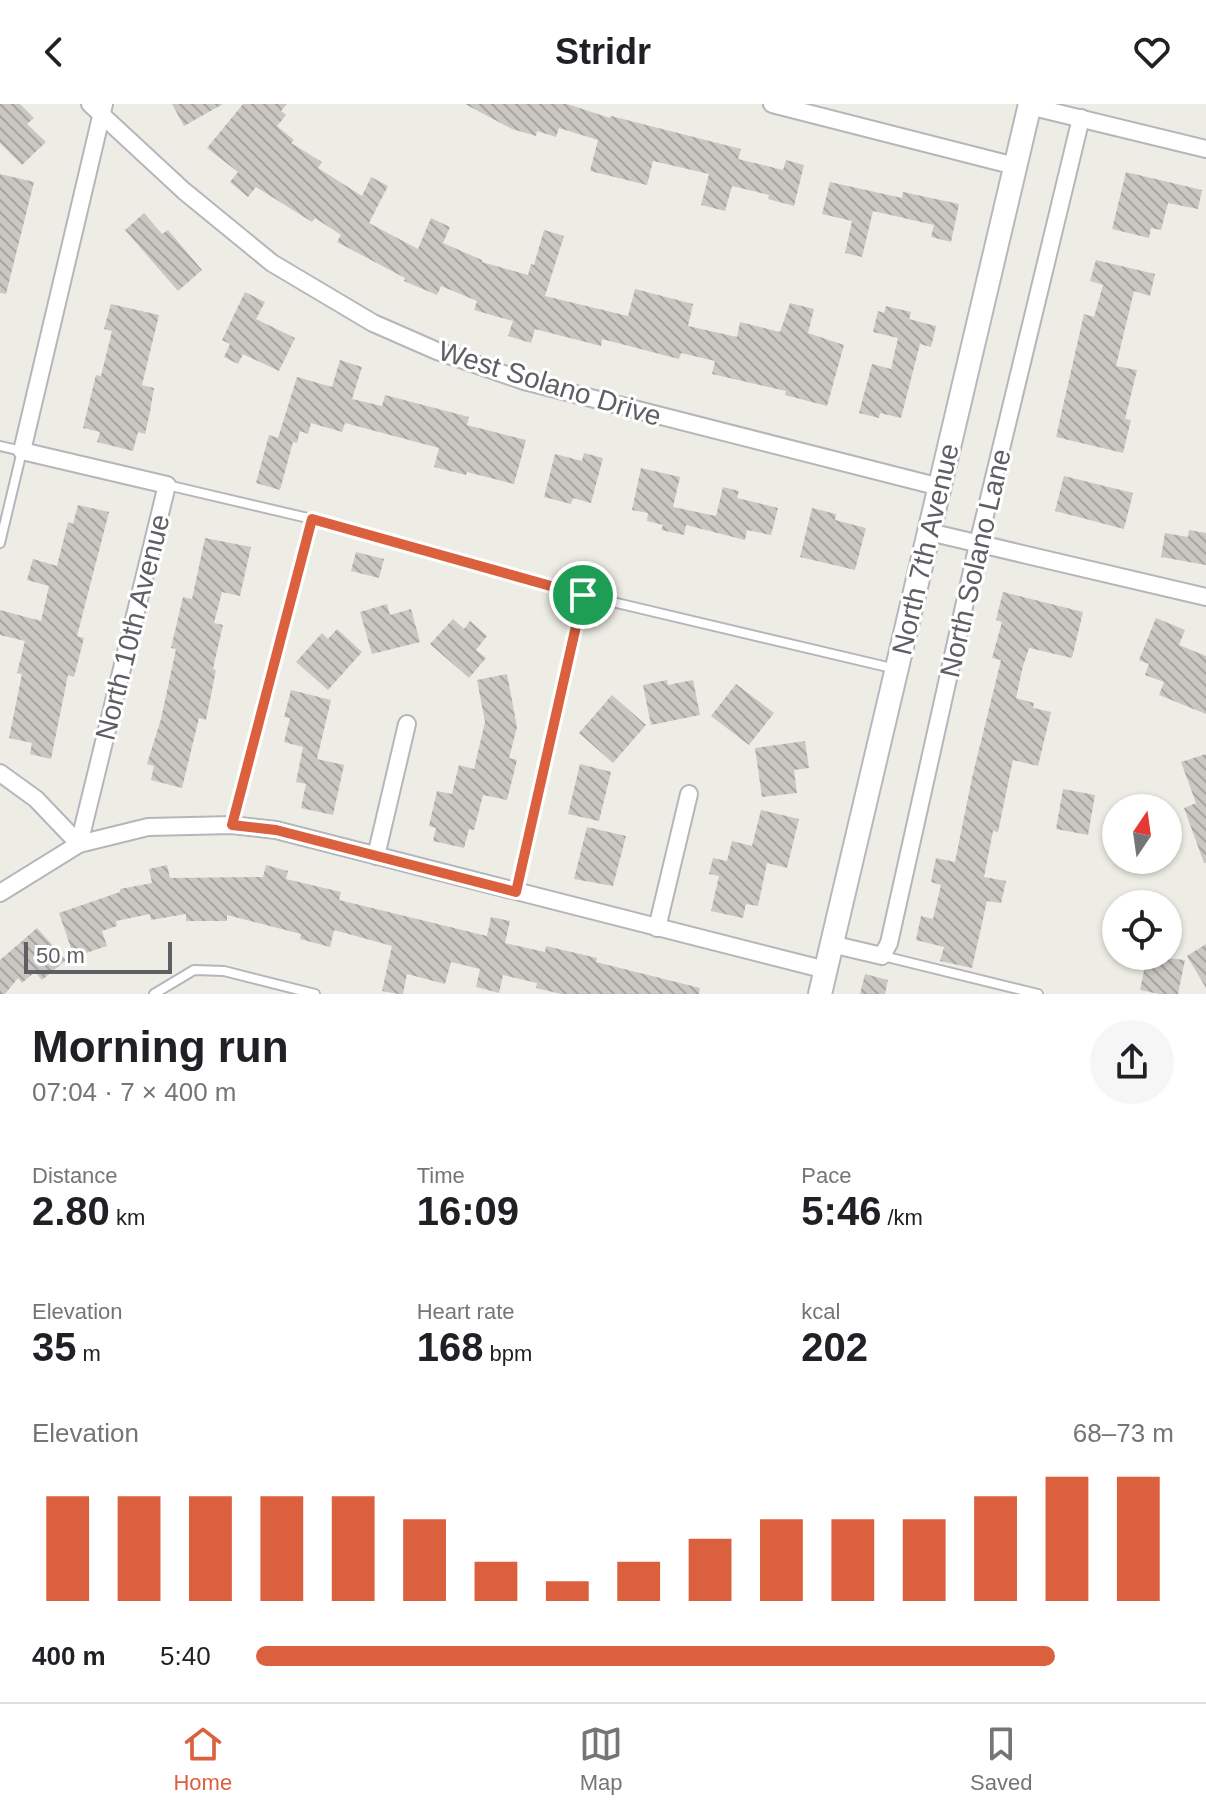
<!DOCTYPE html>
<html lang="en">
<head>
<meta charset="utf-8">
<style>
	body { margin:0; font-family:Helvetica,sans-serif; background:#f6f6f6; color:#202124; height:100vh; display:flex; flex-direction:column; font-size:30px; white-space:nowrap }
	* { box-sizing:border-box; margin:0 }
	p { font-size:26px; color:#757577 }
	.icon { flex:none; width:44px; height:44px; fill:none; stroke:currentColor; stroke-width:2; stroke-linecap:round; stroke-linejoin:round }
	.map { position:relative; height:890px; overflow:hidden }
	.sheet { display:flex; flex-direction:column; background:#fff; flex:1 }
	.sheet>* { flex:none }
	.needle { width:52px; rotate:13deg }
	.buttons { position:absolute; left:1102px; top:690px; display:grid; gap:16px }
	.buttons a { display:grid; place-items:center; width:80px; height:80px; border-radius:50%; background:#fff; box-shadow:0 2px 6px #0004; font-size:40px }
	.scale { position:absolute; left:24px; bottom:20px; width:148px; box-sizing:border-box; padding-left:8px; border:4px solid #5d5f64; border-top:0; font-size:22px; line-height:28px; white-space:nowrap; color:#5d5f64; -webkit-text-stroke:6px #fff; paint-order:stroke }
	.pin { position:absolute; display:grid; place-items:center; width:68px; height:68px; color:#fff; margin:-34px; border:4px solid #fff; border-radius:50%; box-shadow:0 2px 8px #0007 }
	.round { display:grid; place-items:center; flex:none; width:84px; height:84px; border-radius:42px; background:#f6f6f6 }
	.head { display:flex; align-items:center; justify-content:space-between; height:136px; padding:0 32px }
	h1 { font-size:44px; font-weight:800; line-height:60px }
	.figures { display:grid; grid-template-columns:repeat(3,1fr); gap:12px; height:136px; padding:8px 32px }
	.figures div { display:grid; align-content:center }
	.figures b { font-size:40px; font-weight:800 }
	.figures small { font-size:22px; font-weight:400 }
	.figures p { font-size:22px }
	.chart { height:224px; padding:16px 32px }
	.chart p { display:flex; justify-content:space-between }
	.chart svg { width:100%; height:144px; margin-top:8px; stroke:#db603e; stroke-width:6 }
	ul { padding:0 32px; list-style:none; font-size:26px }
	li { display:grid; grid-template-columns:128px 96px 1fr; align-items:center; height:60px }
	li i { height:20px; border-radius:10px; background:#db603e }
	header { display:flex; justify-content:space-between; align-items:center; height:104px; padding:0 32px; background:#fff; font-size:36px; font-weight:800 }
	.tab-bar { display:flex; justify-content:space-around; align-items:center; height:112px; border-top:2px solid #e0e0e0; background:#fff; font-size:22px; color:#757577 }
	.tab-bar a { display:grid; justify-items:center; gap:4px }
	.tab-bar .active { color:#db603e }
	.map>svg:first-child { display:block }
	.building { fill:url(#building-back-hatch) }
	.lines { fill:none; stroke-linecap:round; stroke-linejoin:round }
	.lane-casing { stroke:#b5b6bb; stroke-width:12 }
	.street-casing { stroke:#b5b6bb; stroke-width:20 }
	.secondary-casing { stroke:#b6b8be; stroke-width:26 }
	.lane { stroke:#fff; stroke-width:8 }
	.street { stroke:#fff; stroke-width:16 }
	.secondary { stroke:#fff; stroke-width:22 }
	.route-casing { stroke:#fff; stroke-width:16 }
	.route { stroke:#db603e; stroke-width:10 }
	.labels { text-anchor:middle; stroke-width:6; stroke-linejoin:round; paint-order:stroke }
	.street-label { font-size:28px; fill:#5d5f64; stroke:#fff }
</style>
</head>
<body>
<header><svg class="icon" aria-label="back" viewBox="0 0 24 24"><path d="M15 5l-7 7 7 7"/></svg>Stridr<svg class="icon" aria-label="heart" viewBox="0 0 24 24"><path d="M12 20l-8-8c-3-5 5-10 8-4 3-6 11-1 8 4z"/></svg></header>
<div class="map">
<svg width="1206" height="890" viewBox="0 0 1206 890">
	<defs>
		<pattern id="building-back-hatch" width="6" height="6" patternUnits="userSpaceOnUse" patternTransform="scale(2)"><rect width="6" height="6" fill="#cac7c2"/><path d="M-1 5l2 2M0 0l6 6M5-1l2 2" fill="none" stroke="#a7a5a1"/></pattern>
	</defs>
	<rect width="100%" height="100%" fill="#eeede5"/>
	<g class="building">
		<polygon points="0,0 20,0 34,14 27,20 46,38 22,61 0,39"/>
		<polygon points="172,0 223,0 184,22"/>
		<polygon points="243,0 287,0 281,7 286,11 277,22 294,36 291,39 322,58 318,64 362,92 371,73 388,82 369,119 418,145 431,114 450,123 443,139 482,156 482,158 528,171 531,160 534,161 544,126 564,132 545,192 628,212 635,185 693,200 688,222 737,233 740,218 780,228 790,199 814,205 808,229 844,241 827,302 785,291 786,287 712,270 715,257 681,249 679,255 602,235 601,242 535,225 531,239 508,232 513,217 474,206 477,197 441,182 437,191 404,177 405,174 337,138 341,131 315,114 312,118 256,83 248,93 230,78 238,68 207,44"/>
		<polygon points="465,0 567,0 610,14 611,12 741,45 738,55 783,66 786,56 804,61 794,102 768,95 769,91 732,82 725,107 701,101 709,70 653,57 647,81 590,67 598,36 559,24 556,33 537,27 536,32 512,25"/>
		<polygon points="1126,68 1202,86 1198,105 1168,99 1161,126 1151,124 1149,134 1112,125"/>
		<polygon points="0,70 34,78 6,190 0,189"/>
		<polygon points="830,78 902,94 903,88 959,100 951,138 931,133 934,121 873,107 862,153 845,149 852,117 822,110"/>
		<polygon points="144,109 162,130 168,126 202,166 178,187 125,126"/>
		<polygon points="1096,156 1155,170 1150,192 1134,187 1116,262 1137,266 1125,315 1131,316 1123,349 1056,333 1084,210 1094,213 1103,181 1090,177"/>
		<polygon points="245,188 265,198 256,215 295,234 279,267 243,250 238,260 224,253 230,240 222,236"/>
		<polygon points="111,200 159,211 142,281 154,284 150,308 145,330 138,328 133,347 97,338 100,328 83,324 96,271 101,272 112,227 104,225"/>
		<polygon points="886,202 911,208 909,215 936,222 931,243 920,240 901,314 880,309 879,314 859,309 872,260 891,265 898,234 873,228 878,207 884,209"/>
		<polygon points="340,256 362,263 352,295 382,302 385,291 469,313 467,321 526,336 514,380 467,368 466,371 434,363 439,344 345,319 342,328 311,319 308,330 300,327 297,339 293,338 280,386 256,379 269,331 278,334 297,273 332,283"/>
		<polygon points="584,349 603,354 591,399 573,394 571,400 544,393 555,350 582,357"/>
		<polygon points="641,364 680,373 673,403 716,412 723,383 739,387 737,394 778,404 771,431 747,426 745,436 686,421 684,431 661,426 663,421 647,417 648,409 632,406"/>
		<polygon points="1064,372 1133,389 1124,425 1055,407"/>
		<polygon points="78,401 109,408 77,532 84,534 74,573 68,571 51,655 30,650 32,639 9,634 22,570 17,569 25,537 0,531 0,506 41,517 49,482 27,476 33,455 57,462 68,418 73,420"/>
		<polygon points="812,404 836,410 835,416 866,424 855,466 800,453"/>
		<polygon points="1189,426 1206,429 1206,461 1161,453 1165,429 1188,433"/>
		<polygon points="205,434 251,443 240,492 222,488 214,519 223,521 213,565 216,566 206,616 199,614 182,684 151,676 154,662 147,660 161,615 176,545 171,544 183,493 192,495"/>
		<polygon points="356,448 384,455 379,474 351,467"/>
		<polygon points="1003,488 1083,508 1072,554 1029,544 1023,562 1016,594 1034,599 1033,604 1051,608 1038,662 1013,656 998,728 993,727 984,773 1006,777 1001,799 987,797 972,864 940,857 944,843 916,836 921,812 933,815 941,781 931,778 936,754 955,758 972,674 1001,556 992,554 1002,518 996,516"/>
		<polygon points="387,500 390,511 411,505 420,538 372,550 360,508"/>
		<polygon points="1156,514 1185,526 1179,541 1206,552 1206,610 1159,591 1164,578 1145,571 1149,560 1139,556"/>
		<polygon points="453,515 464,525 470,517 487,532 476,546 486,554 469,574 430,540"/>
		<polygon points="337,525 362,548 328,586 296,558 322,529 328,535"/>
		<polygon points="507,570 517,623 509,654 517,656 507,696 483,691 474,726 469,725 464,744 433,737 436,724 429,722 437,687 452,690 459,661 474,665 485,618 477,576"/>
		<polygon points="667,576 668,581 693,576 700,611 651,621 643,581"/>
		<polygon points="736,580 774,609 749,641 711,612"/>
		<polygon points="291,586 331,596 317,655 344,661 333,711 301,704 306,680 296,678 303,643 284,638 290,614 284,613"/>
		<polygon points="612,591 646,621 613,659 579,629"/>
		<polygon points="805,637 809,664 794,666 797,689 762,693 755,644"/>
		<polygon points="1206,650 1206,759 1204,759 1184,704 1196,699 1181,658"/>
		<polygon points="580,660 611,668 599,717 568,710"/>
		<polygon points="1063,685 1095,691 1088,731 1056,725"/>
		<polygon points="761,706 799,715 787,764 767,759 758,802 746,800 743,814 711,807 719,772 709,770 713,754 727,757 732,737 752,742"/>
		<polygon points="587,723 626,732 613,782 574,775"/>
		<polygon points="167,761 170,774 263,773 266,761 288,767 286,775 341,788 339,796 487,832 491,813 510,817 505,839 545,848 546,842 597,854 596,858 700,884 699,890 561,890 536,884 537,879 503,871 499,889 476,883 480,865 451,858 445,880 407,870 403,890 398,890 382,887 392,842 334,826 330,843 300,835 301,830 227,811 227,817 186,817 186,810 151,816 150,810 116,817 117,822 102,827 107,842 74,853 59,809 120,788 120,785 152,779 149,765"/>
		<polygon points="37,824 66,856 42,876 35,868 22,879 18,874 5,890 0,890 0,856"/>
		<polygon points="1206,840 1206,884 1187,852"/>
		<polygon points="1147,852 1185,856 1178,890 1159,890 1140,886"/>
		<polygon points="865,870 888,876 885,890 860,890"/>
	</g>
	<g class="lines">
		<defs>
			<g id="lane">
				<polyline points="0,342 22,347 0,439"/>
				<polyline points="167,381 312,415 583,491 896,565"/>
				<polyline points="232,720 312,415"/>
				<polyline points="517,787 583,491"/>
				<polyline points="883,852 1038,890"/>
				<polyline points="154,890 194,866 224,867 315,890"/>
			</g>
			<g id="street">
				<polyline points="90,0 184,87 272,159 373,219 437,247 524,277 940,383"/>
				<polyline points="772,0 1015,62"/>
				<polyline points="1029,2 1206,45"/>
				<polyline points="929,428 1206,493"/>
				<polyline points="0,669 36,695 79,740 148,723 232,721 276,726 826,866"/>
				<polyline points="376,752 407,620"/>
				<polyline points="0,789 79,740 167,381 22,347 104,0"/>
				<polyline points="657,824 689,690"/>
				<polyline points="831,840 882,852 889,839 978,440 1081,14"/>
			</g>
			<polyline id="secondary" points="820,890 1030,0"/>
		</defs>
		<use href="#lane" class="lane-casing"/>
		<use href="#street" class="street-casing"/>
		<use href="#secondary" class="secondary-casing"/>
		<use href="#lane" class="lane"/>
		<use href="#street" class="street"/>
		<use href="#secondary" class="secondary"/>
	</g>
	<g class="lines">
		<defs>
			<polygon id="route" points="312,415 583,491 516,788 276,726 232,721"/>
		</defs>
		<use href="#route" class="route-casing"/>
		<use href="#route" class="route"/>
	</g>
	<g class="labels">
		<g class="street-label">
			<text transform="translate(550 279) rotate(17)" y="10">West Solano Drive</text>
			<text transform="translate(925 445) rotate(-77)" y="10">North 7th Avenue</text>
			<text transform="translate(975 459) rotate(-77)" y="10">North Solano Lane</text>
			<text transform="translate(132 523) rotate(-76)" y="10">North 10th Avenue</text>
		</g>
	</g>
</svg>
<div class="buttons">
<a><svg class="needle" viewBox="-14 -14 28 28"><path d="M0-13l5 13h-10z" fill="#e53935"/><path d="M0 13l5-13h-10z" fill="#757577"/></svg></a>
<a><svg class="icon" aria-label="locate" viewBox="0 0 24 24"><circle cx="12" cy="12" r="6"/><path d="M12 2v4M12 18v4M2 12h4M18 12h4"/></svg></a>
</div>
<div class="scale">50 m</div>
<div class="pin" style="left:583px;top:491px;background:#1e9e55"><svg class="icon" aria-label="arrive" viewBox="0 0 24 24"><path d="M6 21V4h12l-3 4 3 4H6"/></svg></div>
</div>
<section class="sheet">
<div class="head"><div><h1>Morning run</h1><p>07:04 · 7 × 400 m</p></div><a class="round"><svg class="icon" aria-label="share" viewBox="0 0 24 24"><path d="M12 15V3M7 8l5-5 5 5M5 13v7h14v-7"/></svg></a></div>
<div class="figures">
<div><p>Distance</p><b>2.80<small> km</small></b></div>
<div><p>Time</p><b>16:09</b></div>
<div><p>Pace</p><b>5:46<small> /km</small></b></div>
</div>
<div class="figures">
<div><p>Elevation</p><b>35<small> m</small></b></div>
<div><p>Heart rate</p><b>168<small> bpm</small></b></div>
<div><p>kcal</p><b>202</b></div>
</div>
<div class="chart"><p><span>Elevation</span>68–73 m</p>
<svg viewBox="0 0 160 44" preserveAspectRatio="none"><path d="M5 44V12M15 44V12M25 44V12M35 44V12M45 44V12M55 44V19M65 44V32M75 44V38M85 44V32M95 44V25M105 44V19M115 44V19M125 44V19M135 44V12M145 44V6M155 44V6"/></svg>
</div>
<ul>
<li><b>400 m</b>5:40<i style="width:87%"></i></li>
</ul>
</section>
<nav class="tab-bar">
<a class="active"><svg class="icon" aria-label="home" viewBox="0 0 24 24"><path d="M3 11l9-7 9 7M6 9v11h12V9"/></svg>Home</a>
<a><svg class="icon" aria-label="map" viewBox="0 0 24 24"><path d="M3 6l6-2 6 2 6-2v14l-6 2-6-2-6 2zM9 4v14M15 6v14"/></svg>Map</a>
<a><svg class="icon" aria-label="saved" viewBox="0 0 24 24"><path d="M7 4h10v16l-5-4-5 4z"/></svg>Saved</a>
</nav>
</body>
</html>
